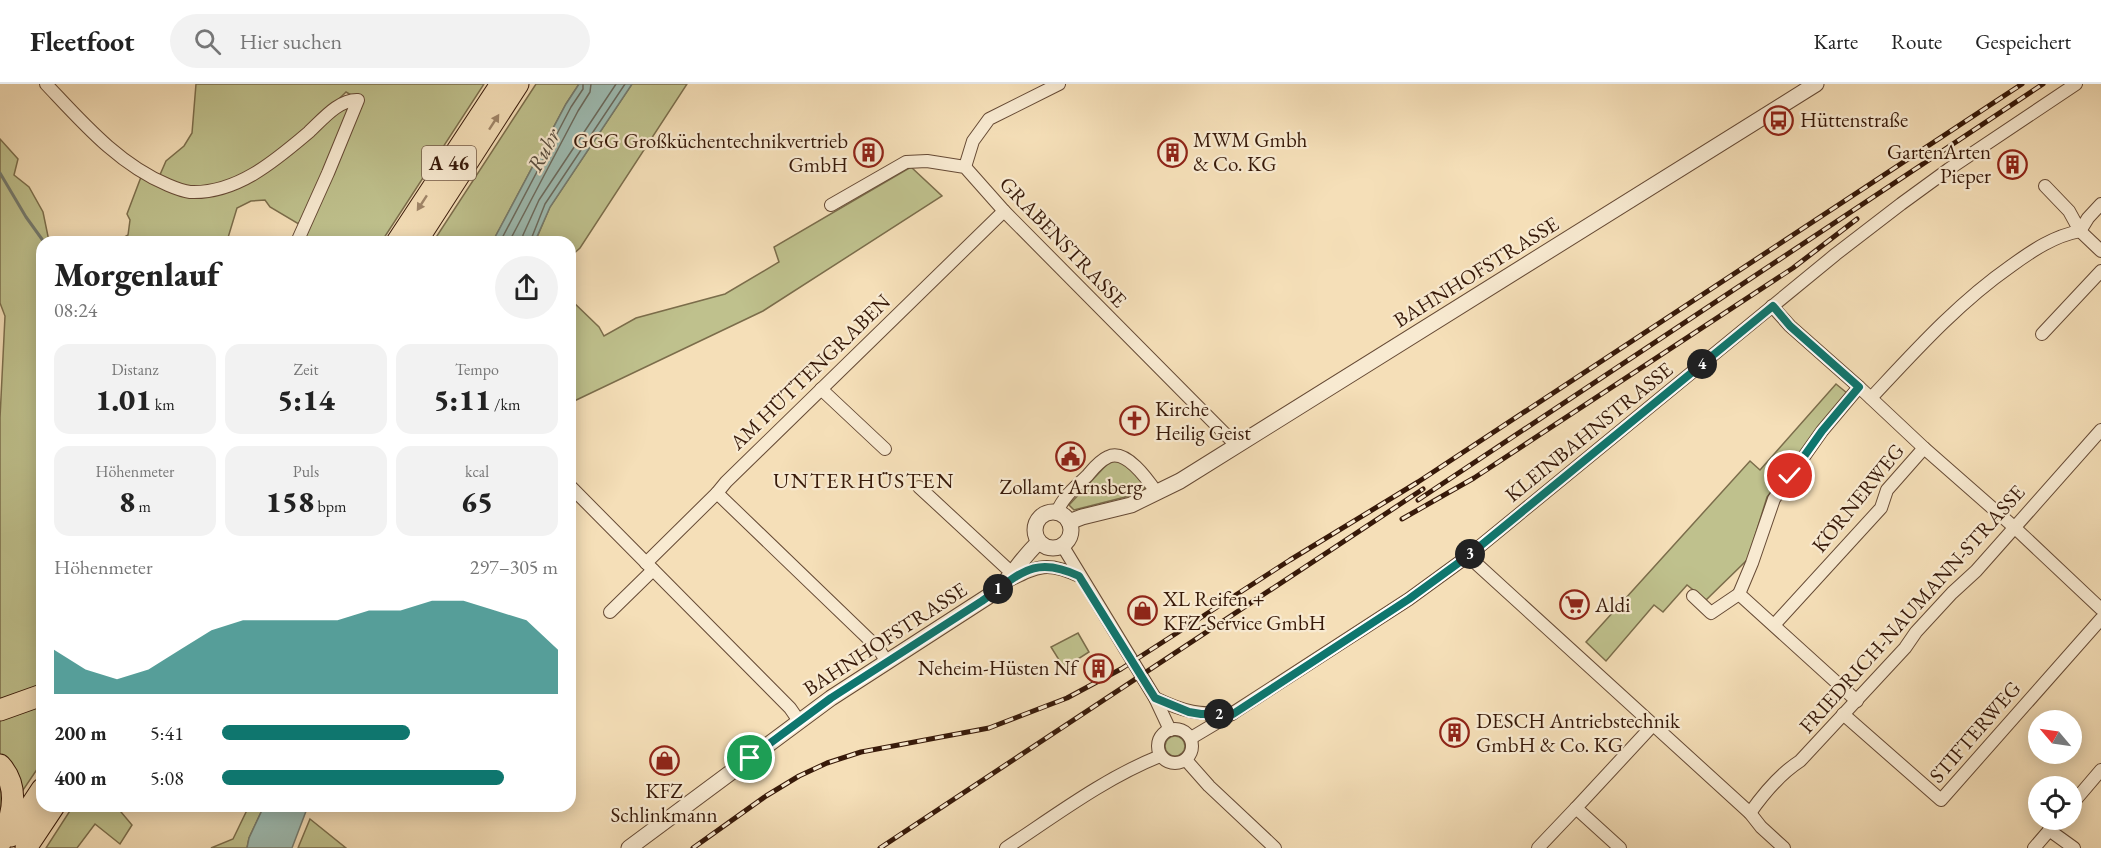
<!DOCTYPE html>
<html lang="de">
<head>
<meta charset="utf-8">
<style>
	body { margin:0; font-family:"EB Garamond",serif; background:#f2f2f2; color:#222; height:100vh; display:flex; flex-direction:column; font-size:22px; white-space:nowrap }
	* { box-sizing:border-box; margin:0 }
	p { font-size:20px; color:#767676 }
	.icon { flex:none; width:33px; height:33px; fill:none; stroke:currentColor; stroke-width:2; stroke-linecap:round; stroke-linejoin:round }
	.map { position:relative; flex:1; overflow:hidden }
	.side { position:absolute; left:36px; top:152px; width:540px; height:576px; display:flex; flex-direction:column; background:#fff; border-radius:18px; box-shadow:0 3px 15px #0003 }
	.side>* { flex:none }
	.needle { width:39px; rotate:299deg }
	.controls { position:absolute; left:2028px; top:626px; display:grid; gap:12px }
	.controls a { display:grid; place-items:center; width:54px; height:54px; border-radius:50%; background:#fff; box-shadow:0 3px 15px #0003; font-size:30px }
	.pin { position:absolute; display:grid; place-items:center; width:51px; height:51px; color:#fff; margin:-26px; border:3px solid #fff; border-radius:50%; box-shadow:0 2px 6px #0007 }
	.km { position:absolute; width:30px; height:30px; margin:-15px; border-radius:50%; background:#222; color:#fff; font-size:16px; line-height:30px; text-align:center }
	.round { display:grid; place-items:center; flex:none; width:63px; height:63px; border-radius:32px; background:#f2f2f2 }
	.overview { display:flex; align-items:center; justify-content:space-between; height:102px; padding:0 18px }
	h1 { font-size:33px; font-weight:800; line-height:45px }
	.metrics { display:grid; grid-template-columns:repeat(3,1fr); gap:9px; height:102px; padding:6px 18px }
	.metrics div { display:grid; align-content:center; border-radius:15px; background:#f2f2f2; text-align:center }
	.metrics b { font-size:30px; font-weight:800 }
	.metrics small { font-size:16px; font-weight:400 }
	.metrics p { font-size:16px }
	.chart { height:168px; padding:12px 18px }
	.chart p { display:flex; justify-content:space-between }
	.chart svg { width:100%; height:108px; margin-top:6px; fill:#0f766e; opacity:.7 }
	ul { padding:0 18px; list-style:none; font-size:20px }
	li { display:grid; grid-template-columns:96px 72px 1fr; align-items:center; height:45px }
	li i { height:15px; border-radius:8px; background:#0f766e }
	header { display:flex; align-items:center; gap:36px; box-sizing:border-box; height:84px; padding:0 30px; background:#fff; border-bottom:2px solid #e0e0e0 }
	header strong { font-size:28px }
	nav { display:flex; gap:33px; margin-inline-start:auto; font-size:21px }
	.search { width:420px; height:54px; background:#f2f2f2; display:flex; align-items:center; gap:15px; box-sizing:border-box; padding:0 21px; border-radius:33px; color:#767676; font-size:22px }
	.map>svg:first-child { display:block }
	.green { fill:#bfc18d; stroke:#7b6d4b; stroke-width:1.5 }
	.water { fill:#9dbcb3; stroke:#747b6f; stroke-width:1.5 }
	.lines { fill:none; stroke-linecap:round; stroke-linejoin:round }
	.shore { stroke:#6a6a5e; stroke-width:1.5 }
	.stream { stroke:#747b6f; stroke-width:3 }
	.minor-casing { stroke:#664a35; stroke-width:14 }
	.tertiary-casing { stroke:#664a35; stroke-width:17 }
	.motorway-casing { stroke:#371909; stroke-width:23 }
	.minor { stroke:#f8ead1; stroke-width:12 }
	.tertiary { stroke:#f8ead1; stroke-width:15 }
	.motorway { stroke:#f5dfb8; stroke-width:21 }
	.rail-casing { stroke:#371909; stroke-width:5 }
	.rail { stroke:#f8ead1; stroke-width:3; stroke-dasharray:9; stroke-linecap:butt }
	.oneway { fill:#a08669 }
	.route-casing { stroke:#fff; stroke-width:12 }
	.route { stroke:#0f766e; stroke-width:8 }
	.labels { text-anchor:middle; stroke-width:4.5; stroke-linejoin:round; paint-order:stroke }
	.shield { fill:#f8ead1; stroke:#715845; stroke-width:1.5 }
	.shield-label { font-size:20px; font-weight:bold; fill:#371909 }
	.poi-label { font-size:21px; fill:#371909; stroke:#f8ead1; text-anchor:start }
	.street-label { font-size:21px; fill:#371909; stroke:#f8ead1 }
	.water-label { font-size:22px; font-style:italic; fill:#564a3c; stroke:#f8ead1 }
	.neighbourhood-label { font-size:22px; letter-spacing:1.5px; fill:#371909; stroke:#f8ead1 }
</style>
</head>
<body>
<header>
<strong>Fleetfoot</strong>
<div class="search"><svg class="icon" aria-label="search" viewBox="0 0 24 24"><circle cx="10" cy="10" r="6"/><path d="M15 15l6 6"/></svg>Hier suchen</div>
<nav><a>Karte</a><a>Route</a><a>Gespeichert</a></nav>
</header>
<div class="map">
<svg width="2101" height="764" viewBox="0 0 2101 764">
	<rect width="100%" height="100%" fill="#f5dfb8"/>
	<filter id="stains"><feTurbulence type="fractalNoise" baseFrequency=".00333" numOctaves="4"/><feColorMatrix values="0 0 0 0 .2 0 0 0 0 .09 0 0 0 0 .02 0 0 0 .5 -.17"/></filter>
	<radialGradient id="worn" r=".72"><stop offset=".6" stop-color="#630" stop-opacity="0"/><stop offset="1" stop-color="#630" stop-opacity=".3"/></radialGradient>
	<g class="green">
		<path d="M 196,0 L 484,0 L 382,157 L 299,157 L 360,16 L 346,8 C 308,45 256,96 203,105 C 190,107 171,97 159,93 L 166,77 L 184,62 L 192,49 Z"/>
		<polygon points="536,0 579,0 566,20 493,157 433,158"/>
		<polygon points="632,0 687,0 580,164 570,173 570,158 535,158 550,123"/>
		<polygon points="355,18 302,142 270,123 265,116 251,117 237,124 227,157 116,158 128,151 130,136 127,130 141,93 169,105 235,104 345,22"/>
		<polygon points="0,55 18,75 14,91 29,103 43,128 49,157 42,158 42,678 0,740 0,334 5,232 0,219"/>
		<polygon points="911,83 942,112 763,227 570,319 570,215 599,243 604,252 636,234 725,210 779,178 774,163"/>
		<polygon points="1836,300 1847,309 1767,413 1748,475 1706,516 1687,501 1663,528 1654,521 1606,577 1586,558 1750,377 1760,386"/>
		<polygon points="1123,375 1146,403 1141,409 1074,426 1069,421 1111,376"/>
		<polygon points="1078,549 1089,568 1064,584 1051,563"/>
		<circle cx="1175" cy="662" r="10"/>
		<polygon points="73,722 116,722 132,741 120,760 95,740 77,764 46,764"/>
		<polygon points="249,722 264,722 249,754 247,764 211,764 233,755"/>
		<polygon points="310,735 346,764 298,764"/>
	</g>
	<g class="water">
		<polygon points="579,0 632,0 550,123 535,157 493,157 566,20"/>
		<polygon points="264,722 308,722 292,764 247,764 249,754"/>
	</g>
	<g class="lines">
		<g class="shore">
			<polyline points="500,158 571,23 583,5 583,0"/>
			<polyline points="509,158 578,27 590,8 591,0"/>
			<polyline points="522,158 523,151 539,116 616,0"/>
			<polyline points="530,158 545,120 625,0"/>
		</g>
		<polyline class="stream" points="0,89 26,133 44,158"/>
		<defs>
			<g id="minor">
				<path d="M 46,0 C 82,38 119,81 168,101 C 175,104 182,107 190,108 C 237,110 276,76 309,48 C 322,36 339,15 358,16 L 328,89 L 297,158"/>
				<polyline points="965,83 973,57 989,35 1059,0"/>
				<polyline points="2045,102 2069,127 2080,147 2101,167"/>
				<polyline points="831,121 906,78 927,77 965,83 1004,127 1237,362"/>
				<polyline points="2080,147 2088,134 2101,120"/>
				<polyline points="1772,222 1790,242 1859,303 1924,364 2014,443 2101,525"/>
				<polyline points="2042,250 2101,187"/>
				<polyline points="821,305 885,365"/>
				<path d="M 1871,314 C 1915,267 1958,219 2011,182 C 2033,166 2054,152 2080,147"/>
				<polyline points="570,402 790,624 799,637"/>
				<polyline points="919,403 1013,490"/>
				<polyline points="717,409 878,564 887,578"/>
				<path d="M 1057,428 C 1063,413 1075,403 1087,392 C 1093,385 1099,377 1108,373 C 1126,364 1148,396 1157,409"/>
				<polyline points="1062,461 1155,614 1170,646"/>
				<polyline points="1468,472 1750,729 1761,743 1784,764"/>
				<polyline points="646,479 717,409 726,398 1004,127"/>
				<path d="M 1008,497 C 1038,482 1047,477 1079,492"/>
				<polyline points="1693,512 1711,529 1739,510"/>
				<polyline points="610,528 653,486"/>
				<polyline points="1774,541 1881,424 1887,406 1924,364"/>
				<path d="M 1155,614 C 1186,629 1198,630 1232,630"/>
				<polyline points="1857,617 1739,510 1752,479 1774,415 1822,347 1859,303"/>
				<polyline points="1843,630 1941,716 2101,535"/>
				<circle cx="1175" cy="662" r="17"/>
				<polyline points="1191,654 1233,629 1409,515 1468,472 1836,170 1901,120 1949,85 2076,0"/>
				<polyline points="1186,676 1209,702 1275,764"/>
				<polyline points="2072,720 2101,686"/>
				<path d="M 1750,729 C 1764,709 1780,690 1800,677 L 1905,564 L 1916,548 L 1952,509 L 1976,487 L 2101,346"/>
				<polyline points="2049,746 2074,764"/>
				<path d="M 1006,764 C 1056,731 1105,694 1160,672"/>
				<polyline points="1538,764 1576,724"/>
				<polyline points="1620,764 1576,724 1653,641"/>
				<polyline points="2034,764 2059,735"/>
			</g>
			<g id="tertiary">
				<circle cx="1053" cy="446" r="18"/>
				<polyline points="1069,438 1082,433 1131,421 1180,397 1816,0"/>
				<path d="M 629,764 L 831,614 L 995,508 C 1012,493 1022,473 1039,458"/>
			</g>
			<g id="motorway">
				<polyline points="397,158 501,0"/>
				<polyline points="416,158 518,0"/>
				<polyline points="0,626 42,611"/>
				<path d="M 0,681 C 21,704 12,735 0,759"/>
				<polyline points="11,752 42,705"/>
				<polyline points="26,764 54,722"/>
			</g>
		</defs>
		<use href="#minor" class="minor-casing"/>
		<use href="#tertiary" class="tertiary-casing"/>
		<use href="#motorway" class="motorway-casing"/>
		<use href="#minor" class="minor"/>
		<use href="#tertiary" class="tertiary"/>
		<use href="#motorway" class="motorway"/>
		<defs>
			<g id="rail">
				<polyline points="1418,416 2043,0"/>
				<polyline points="1402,435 1474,394 1793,184 1857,135"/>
				<polyline points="693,764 766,712 799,692 827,679 861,668 989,644 1067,614 1121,585 1290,476 1418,398 2022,0"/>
				<polyline points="880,764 1423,405"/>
			</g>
		</defs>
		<use href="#rail" class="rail-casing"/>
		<use href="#rail" class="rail"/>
	</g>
	<defs><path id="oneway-solid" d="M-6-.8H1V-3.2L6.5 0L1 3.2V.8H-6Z" transform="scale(1.5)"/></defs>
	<g class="oneway">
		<use href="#oneway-solid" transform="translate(494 38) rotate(-57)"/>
		<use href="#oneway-solid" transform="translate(422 119) rotate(123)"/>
	</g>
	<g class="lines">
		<defs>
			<path id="route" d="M 750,674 L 831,614 L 982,517 C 1019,491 1033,470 1079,492 L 1155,614 L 1189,628 L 1201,630 L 1233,630 L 1409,515 L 1468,472 L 1773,222 L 1790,242 L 1859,303 L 1822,347 L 1790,392"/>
		</defs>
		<use href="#route" class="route-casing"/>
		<use href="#route" class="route"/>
	</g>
	<defs>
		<symbol id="bus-ring" viewBox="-11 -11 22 22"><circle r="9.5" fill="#f8ead1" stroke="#8f2418" stroke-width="1.5"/><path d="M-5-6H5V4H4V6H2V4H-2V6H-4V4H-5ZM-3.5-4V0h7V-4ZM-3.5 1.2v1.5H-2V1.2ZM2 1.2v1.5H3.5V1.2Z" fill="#8f2418"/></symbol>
		<symbol id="building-ring" viewBox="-11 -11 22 22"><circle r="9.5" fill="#f8ead1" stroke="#8f2418" stroke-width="1.5"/><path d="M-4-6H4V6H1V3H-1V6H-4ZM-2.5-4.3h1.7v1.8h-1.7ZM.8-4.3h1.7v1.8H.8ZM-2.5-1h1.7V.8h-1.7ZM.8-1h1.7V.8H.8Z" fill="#8f2418"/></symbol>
		<symbol id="church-ring" viewBox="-11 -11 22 22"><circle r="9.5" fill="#f8ead1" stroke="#8f2418" stroke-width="1.5"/><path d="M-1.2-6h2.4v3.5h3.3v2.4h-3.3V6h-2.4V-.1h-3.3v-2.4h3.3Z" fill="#8f2418"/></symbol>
		<symbol id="civic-ring" viewBox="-11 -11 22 22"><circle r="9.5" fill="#f8ead1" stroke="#8f2418" stroke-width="1.5"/><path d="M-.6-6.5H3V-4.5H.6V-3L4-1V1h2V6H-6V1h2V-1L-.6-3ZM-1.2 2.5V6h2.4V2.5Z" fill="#8f2418"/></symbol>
		<symbol id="supermarket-ring" viewBox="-11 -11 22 22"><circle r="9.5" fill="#f8ead1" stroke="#8f2418" stroke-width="1.5"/><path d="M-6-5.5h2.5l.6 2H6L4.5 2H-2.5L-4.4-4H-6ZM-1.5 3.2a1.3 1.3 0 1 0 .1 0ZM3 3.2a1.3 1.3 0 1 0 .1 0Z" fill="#8f2418"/></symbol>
		<symbol id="shop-ring" viewBox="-11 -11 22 22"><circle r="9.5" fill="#f8ead1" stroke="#8f2418" stroke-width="1.5"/><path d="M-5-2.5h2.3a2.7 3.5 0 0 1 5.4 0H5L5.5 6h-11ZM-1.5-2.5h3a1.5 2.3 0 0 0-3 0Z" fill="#8f2418"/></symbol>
	</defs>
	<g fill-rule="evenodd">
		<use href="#bus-ring" x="1762" y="20" width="33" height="33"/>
		<use href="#building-ring" x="1156" y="52" width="33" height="33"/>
		<use href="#building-ring" x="852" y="52" width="33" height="33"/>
		<use href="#building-ring" x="1996" y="64" width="33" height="33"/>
		<use href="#church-ring" x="1118" y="320" width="33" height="33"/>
		<use href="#civic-ring" x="1054" y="356" width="33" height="33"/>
		<use href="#supermarket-ring" x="1558" y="504" width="33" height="33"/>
		<use href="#shop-ring" x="1126" y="510" width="33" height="33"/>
		<use href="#building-ring" x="1082" y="568" width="33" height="33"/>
		<use href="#building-ring" x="1438" y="632" width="33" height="33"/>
		<use href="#shop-ring" x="648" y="660" width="33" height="33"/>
	</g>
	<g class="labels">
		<rect class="shield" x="422" y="62" width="54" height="34" rx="4.5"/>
		<g class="shield-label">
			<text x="449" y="86">A 46</text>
		</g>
		<g class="poi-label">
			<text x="1800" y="43">Hüttenstraße</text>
			<text x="1193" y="63">MWM Gmbh<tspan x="1193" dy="24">&amp; Co. KG</tspan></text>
			<text x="848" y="64" text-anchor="end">GGG Großküchentechnikvertrieb<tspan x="848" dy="24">GmbH</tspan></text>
			<text x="1991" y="75" text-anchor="end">GartenArten<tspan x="1991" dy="24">Pieper</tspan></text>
			<text x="1155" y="332">Kirche<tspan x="1155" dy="24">Heilig Geist</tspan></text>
			<text x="1071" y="410" text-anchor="middle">Zollamt Arnsberg</text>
			<text x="1163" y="522">XL Reifen +<tspan x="1163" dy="24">KFZ-Service GmbH</tspan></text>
			<text x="1595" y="528">Aldi</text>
			<text x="1077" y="591" text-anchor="end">Neheim-Hüsten Nf</text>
			<text x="1476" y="644">DESCH Antriebstechnik<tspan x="1476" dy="24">GmbH &amp; Co. KG</tspan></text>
			<text x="664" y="714" text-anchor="middle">KFZ<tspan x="664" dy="24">Schlinkmann</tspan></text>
		</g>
		<g class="street-label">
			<text transform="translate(1063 158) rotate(46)" y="7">GRABENSTRASSE</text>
			<text transform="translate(1476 188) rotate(-32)" y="7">BAHNHOFSTRASSE</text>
			<text transform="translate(810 288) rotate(-44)" y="7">AM HÜTTENGRABEN</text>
			<text transform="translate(1589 348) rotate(-39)" y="7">KLEINBAHNSTRASSE</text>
			<text transform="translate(1858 414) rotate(-51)" y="7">KÖRNERWEG</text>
			<text transform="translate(1912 525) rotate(-48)" y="7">FRIEDRICH-NAUMANN-STRASSE</text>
			<text transform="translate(885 555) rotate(-33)" y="7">BAHNHOFSTRASSE</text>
			<text transform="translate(1975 648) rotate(-49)" y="7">STIFTERWEG</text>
		</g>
		<g class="water-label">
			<text transform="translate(543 66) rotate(-62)" y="8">Ruhr</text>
		</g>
		<g class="neighbourhood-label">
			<text x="864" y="404">UNTERHÜSTEN</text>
		</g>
	</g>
	<rect width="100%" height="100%" filter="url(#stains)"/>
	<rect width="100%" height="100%" fill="url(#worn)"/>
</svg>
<div class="controls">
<a><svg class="needle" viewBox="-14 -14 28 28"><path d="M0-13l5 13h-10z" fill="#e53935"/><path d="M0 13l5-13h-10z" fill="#767676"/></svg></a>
<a><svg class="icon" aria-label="locate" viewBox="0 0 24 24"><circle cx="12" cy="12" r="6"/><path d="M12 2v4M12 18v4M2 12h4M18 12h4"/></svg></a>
</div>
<div class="pin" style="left:750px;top:674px;background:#1e9e55"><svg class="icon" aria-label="arrive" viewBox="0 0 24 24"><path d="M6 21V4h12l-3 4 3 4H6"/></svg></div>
<div class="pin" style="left:1790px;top:392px;background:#d93025"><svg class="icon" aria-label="check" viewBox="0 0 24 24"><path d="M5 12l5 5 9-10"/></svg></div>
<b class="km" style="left:998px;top:505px">1</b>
<b class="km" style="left:1219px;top:630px">2</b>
<b class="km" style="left:1470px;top:470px">3</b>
<b class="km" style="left:1702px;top:280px">4</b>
<section class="side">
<div class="overview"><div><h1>Morgenlauf</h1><p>08:24</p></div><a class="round"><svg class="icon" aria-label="share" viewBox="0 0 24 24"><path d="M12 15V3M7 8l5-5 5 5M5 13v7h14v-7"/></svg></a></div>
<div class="metrics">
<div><p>Distanz</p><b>1.01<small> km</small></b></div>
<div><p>Zeit</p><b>5:14</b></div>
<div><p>Tempo</p><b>5:11<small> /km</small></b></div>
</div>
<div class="metrics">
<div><p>Höhenmeter</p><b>8<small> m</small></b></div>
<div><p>Puls</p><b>158<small> bpm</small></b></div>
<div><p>kcal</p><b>65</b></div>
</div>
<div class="chart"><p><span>Höhenmeter</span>297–305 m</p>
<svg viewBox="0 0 160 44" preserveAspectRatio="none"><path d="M0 44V26L10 34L20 38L30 34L40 26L50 18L60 14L70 14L80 14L90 14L100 10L110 10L120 6L130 6L140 10L150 14L160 26V44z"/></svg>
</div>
<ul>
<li><b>200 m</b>5:41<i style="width:56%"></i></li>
<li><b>400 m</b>5:08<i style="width:84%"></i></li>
</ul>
</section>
</div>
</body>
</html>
